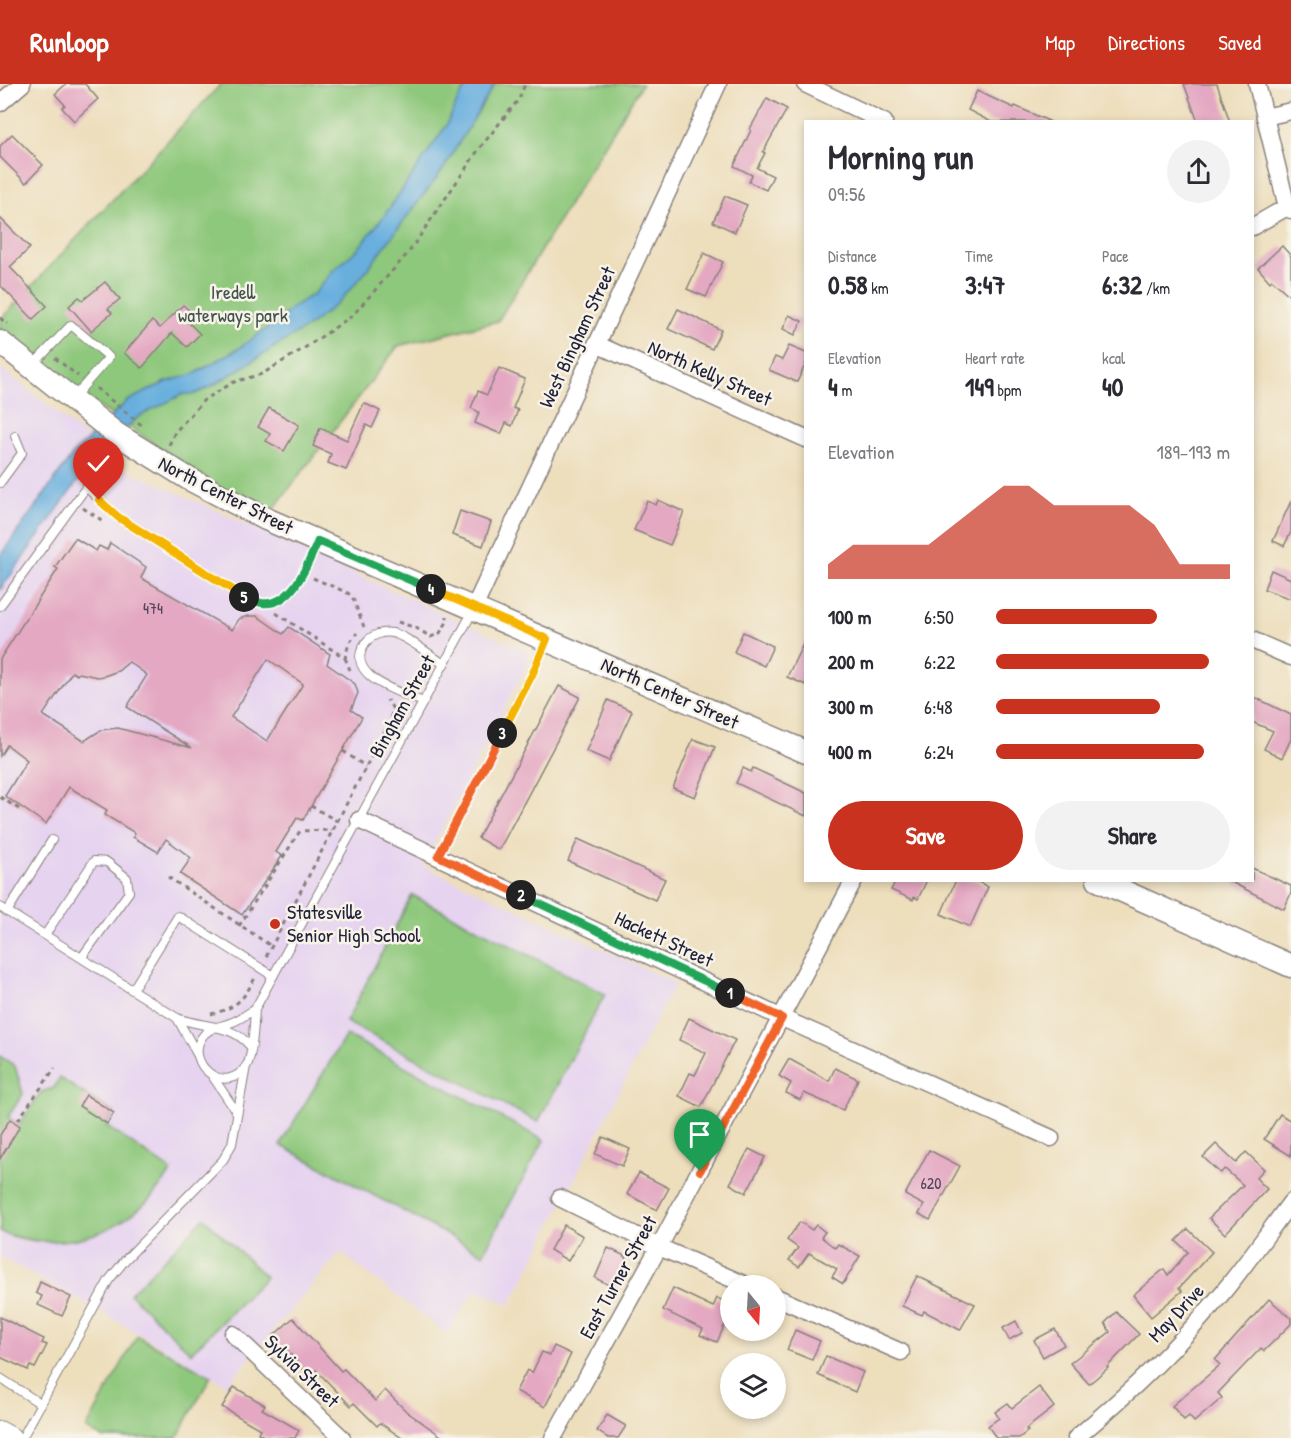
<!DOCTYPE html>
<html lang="en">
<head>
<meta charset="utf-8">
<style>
	body { margin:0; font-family:"Patrick Hand",sans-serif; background:#f2f2f3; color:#2b2b33; height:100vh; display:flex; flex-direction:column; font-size:22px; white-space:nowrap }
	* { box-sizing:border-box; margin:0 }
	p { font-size:20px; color:#7c7c81 }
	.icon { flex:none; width:33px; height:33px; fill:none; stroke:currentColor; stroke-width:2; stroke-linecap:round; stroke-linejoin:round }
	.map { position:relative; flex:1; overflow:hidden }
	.panel { position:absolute; left:804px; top:36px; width:450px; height:762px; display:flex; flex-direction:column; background:#fff; border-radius:0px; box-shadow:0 3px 9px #0003 }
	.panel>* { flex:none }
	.needle { width:39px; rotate:162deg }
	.fabs { position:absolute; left:720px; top:1191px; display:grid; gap:12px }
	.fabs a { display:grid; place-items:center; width:66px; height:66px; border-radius:50%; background:#fff; box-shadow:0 3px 9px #0003; font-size:30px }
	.pin { position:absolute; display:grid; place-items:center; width:51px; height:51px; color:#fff; margin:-62px -26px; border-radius:50% 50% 50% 0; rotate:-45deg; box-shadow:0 0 6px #0007 }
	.pin .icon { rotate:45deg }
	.km { position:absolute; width:30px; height:30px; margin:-15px; border-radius:50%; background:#222; color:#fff; font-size:16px; line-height:30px; text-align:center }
	.round { display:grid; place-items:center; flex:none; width:63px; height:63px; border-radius:32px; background:#f2f2f3 }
	.summary { display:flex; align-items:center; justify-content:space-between; height:102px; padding:0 24px }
	h1 { font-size:33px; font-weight:700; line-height:45px }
	.metrics { display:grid; grid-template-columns:repeat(3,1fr); gap:9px; height:102px; padding:6px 24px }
	.metrics div { display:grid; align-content:center }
	.metrics b { font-size:26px; font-weight:700 }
	.metrics small { font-size:16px; font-weight:400 }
	.metrics p { font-size:16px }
	.chart { height:168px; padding:12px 24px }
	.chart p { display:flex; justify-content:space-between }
	.chart svg { width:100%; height:108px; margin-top:6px; fill:#c8321e; opacity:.7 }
	.action { display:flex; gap:12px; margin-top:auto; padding:12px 24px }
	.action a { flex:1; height:69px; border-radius:36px; background:#c8321e; color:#fff; font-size:24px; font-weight:700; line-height:69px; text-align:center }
	.action a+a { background:#f2f2f3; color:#2b2b33 }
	ul { padding:0 24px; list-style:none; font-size:20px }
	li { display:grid; grid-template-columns:96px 72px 1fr; align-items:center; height:45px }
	li i { height:15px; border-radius:8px; background:#c8321e }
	header { display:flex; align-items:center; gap:36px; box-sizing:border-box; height:84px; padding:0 30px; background:#c8321e; color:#fff }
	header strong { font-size:28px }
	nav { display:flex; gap:33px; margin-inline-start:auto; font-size:21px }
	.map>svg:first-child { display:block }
	.built { fill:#e6d3f0 }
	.green { fill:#8ec87c; stroke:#58755c; stroke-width:1.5 }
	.water { fill:#67afde; stroke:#44688c; stroke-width:1.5 }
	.building { fill:#e4a8c2; fill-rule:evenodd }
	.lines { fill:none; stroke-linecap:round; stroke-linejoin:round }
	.service-casing { stroke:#88807c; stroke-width:10 }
	.minor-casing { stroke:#88807c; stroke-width:19 }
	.tertiary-casing { stroke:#88807c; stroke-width:23 }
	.secondary-casing { stroke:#88807c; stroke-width:25 }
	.path { stroke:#88807c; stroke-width:3; stroke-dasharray:4.5 4.5; stroke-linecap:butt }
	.service { stroke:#fff; stroke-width:8 }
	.minor { stroke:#fff; stroke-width:16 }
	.tertiary { stroke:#fff; stroke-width:21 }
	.secondary { stroke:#fff; stroke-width:22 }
	.split-1-casing { stroke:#fff; stroke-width:12 }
	.split-2-casing { stroke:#fff; stroke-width:12 }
	.split-3-casing { stroke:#fff; stroke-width:12 }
	.split-4-casing { stroke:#fff; stroke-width:12 }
	.split-5-casing { stroke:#fff; stroke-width:12 }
	.split-6-casing { stroke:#fff; stroke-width:12 }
	.split-1 { stroke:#f0652b; stroke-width:8 }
	.split-2 { stroke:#22a559; stroke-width:8 }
	.split-3 { stroke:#f0652b; stroke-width:8 }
	.split-4 { stroke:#f5b400; stroke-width:8 }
	.split-5 { stroke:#22a559; stroke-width:8 }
	.split-6 { stroke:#f5b400; stroke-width:8 }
	.poi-dot { fill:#c8321e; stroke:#f7f3e8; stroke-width:2 }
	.labels { text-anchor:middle; stroke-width:5; stroke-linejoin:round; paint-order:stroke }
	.number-label { font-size:16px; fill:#52445d }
	.park-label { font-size:20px; fill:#42544e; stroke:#f7f3e8 }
	.street-label { font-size:20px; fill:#22223b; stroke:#f7f3e8 }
	.poi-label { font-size:20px; fill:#22223b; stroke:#f7f3e8; text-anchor:start }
</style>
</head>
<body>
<header>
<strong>Runloop</strong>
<nav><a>Map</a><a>Directions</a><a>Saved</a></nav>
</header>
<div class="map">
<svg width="1291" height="1354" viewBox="0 0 1291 1354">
	<rect width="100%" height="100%" fill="#f7f3e8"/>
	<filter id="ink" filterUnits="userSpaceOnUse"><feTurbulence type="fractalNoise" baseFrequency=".0167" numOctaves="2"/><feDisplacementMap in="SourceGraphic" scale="12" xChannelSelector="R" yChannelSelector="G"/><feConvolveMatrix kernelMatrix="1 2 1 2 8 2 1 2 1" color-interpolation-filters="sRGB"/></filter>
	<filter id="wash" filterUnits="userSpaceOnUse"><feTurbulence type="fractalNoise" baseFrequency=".008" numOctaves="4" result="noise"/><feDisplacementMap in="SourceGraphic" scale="24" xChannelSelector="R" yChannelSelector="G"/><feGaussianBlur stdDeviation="1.35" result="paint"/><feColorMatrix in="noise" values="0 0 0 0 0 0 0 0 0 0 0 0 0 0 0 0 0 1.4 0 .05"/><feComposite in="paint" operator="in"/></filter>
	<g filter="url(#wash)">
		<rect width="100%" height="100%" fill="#eddebc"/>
		<polygon class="built" points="0,283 127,386 532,570 423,782 675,899 510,1221 475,1206 447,1250 340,1168 227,1301 87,1220 0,1173"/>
		<g class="green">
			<polygon points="221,0 642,0 498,237 398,262 266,435 0,256 0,236"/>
			<polygon points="412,811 605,910 538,1038 346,938"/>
			<polygon points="346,951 544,1056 483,1170 280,1061"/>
			<path d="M 0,972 L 15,982 L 23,1010 L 8,1033 L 19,1041 L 41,1008 L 54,1004 L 60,994 L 114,1029 L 106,1042 L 172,1087 C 160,1103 148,1120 131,1131 C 93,1159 44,1165 0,1148 Z"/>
			<polygon points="204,1134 266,1193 191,1269 130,1210"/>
			<polygon points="137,1252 211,1292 177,1354 103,1354 86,1345"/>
		</g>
		<polygon class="water" points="468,0 495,0 444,84 363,191 340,217 312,240 212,302 195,310 183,310 138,333 90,380 0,506 0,472 73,370 127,317 166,298 194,290 236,266 276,238 294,222 315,209 333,186 358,165 384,132 446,42 460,12"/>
		<g id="blocks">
			<g class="building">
				<polygon points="66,0 85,0 98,15 74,37 62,24 65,21 55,10"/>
				<polygon points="1184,0 1217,0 1230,38 1198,38"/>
				<polygon points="977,7 1014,24 1015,22 1051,38 991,38 968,26"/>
				<polygon points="767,14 787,25 763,68 765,69 757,84 773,92 766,106 749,98 752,91 734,82 751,46 750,45"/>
				<polygon points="12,50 43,81 26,99 0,73 0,62"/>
				<polygon points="725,112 747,121 735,148 713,138"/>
				<polygon points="0,134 30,164 10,183 47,222 33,235 0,201"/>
				<polygon points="1282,162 1291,172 1291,213 1272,196 1270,198 1258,184"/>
				<polygon points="704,169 723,178 706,213 687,205"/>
				<polygon points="105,198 120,215 108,225 112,229 91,247 69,222 79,213 83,216"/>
				<polygon points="183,221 190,227 184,234 200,250 187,263 172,249 142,284 124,269 152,237 160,244"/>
				<polygon points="678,225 721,246 712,265 668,245"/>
				<polygon points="789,231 802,237 795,251 783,245"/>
				<polygon points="789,262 806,269 806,279 797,298 769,286 775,273 782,276"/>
				<polygon points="499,284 525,295 513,324 518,326 512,342 506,339 501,350 475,339 479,328 471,324 478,307 487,311"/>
				<polygon points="364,319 380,327 372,344 366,341 346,386 328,379 331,370 313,362 320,344 347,356"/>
				<polygon points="269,324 299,341 284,367 266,357 270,350 258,343"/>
				<polygon points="658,416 684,428 670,461 634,446 647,417 656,421"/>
				<polygon points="1291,417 1291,448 1284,462 1273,457"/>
				<polygon points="460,427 491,438 483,462 452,451"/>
				<path d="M 75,454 L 96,467 L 99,462 L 107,466 L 110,459 L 146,483 L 141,494 L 232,546 L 239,535 L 248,532 L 257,532 L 283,550 L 289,543 L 330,570 L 327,580 L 355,600 L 358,609 L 351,626 L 362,633 L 303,736 L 297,734 L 276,768 L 282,772 L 242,831 L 180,790 L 191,774 L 166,755 L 158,768 L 133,753 L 135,749 L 105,731 L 107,726 L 69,703 L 46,740 L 5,712 L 27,676 L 7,661 L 0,672 L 0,575 L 58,485 L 55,483 ZM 268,575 L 303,600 L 267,657 L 231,633 ZM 129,578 L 147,591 L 127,623 L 192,664 L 118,644 L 101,646 L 84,657 L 43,631 L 72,588 L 77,591 L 79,589 L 97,593 L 104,592 L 118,587 Z"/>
				<polygon points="1271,486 1291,495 1291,515 1264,505"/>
				<polygon points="743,548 773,562 764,582 734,568"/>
				<polygon points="806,554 806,601 787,593"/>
				<polygon points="559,602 580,613 499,766 478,754"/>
				<polygon points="1252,612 1291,631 1291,655 1282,674 1264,665 1273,647 1252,638"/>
				<polygon points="608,616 632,627 609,677 586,667"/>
				<polygon points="693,655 715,663 695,713 673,704"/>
				<polygon points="743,684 751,688 753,684 806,709 806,732 736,699"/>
				<polygon points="578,755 665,795 655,816 568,777"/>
				<polygon points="1252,784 1291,802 1291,809 1284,825 1227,796 1252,796"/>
				<polygon points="896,796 927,796 918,815 914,813 913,816 891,806"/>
				<polygon points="956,796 975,796 988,803 970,843 941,830"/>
				<polygon points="689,934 735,956 701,1023 679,1012 690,989 695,991 706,969 679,956"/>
				<polygon points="789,975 829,997 835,984 858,995 843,1026 804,1009 800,1016 786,1009 791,999 779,992"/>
				<polygon points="86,1011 114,1029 107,1040 79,1022"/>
				<polygon points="1280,1030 1291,1037 1291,1072 1264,1055"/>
				<polygon points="10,1035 20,1042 0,1075 0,1051"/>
				<polygon points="603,1053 630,1065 622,1082 595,1070"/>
				<polygon points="1216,1060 1236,1079 1246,1068 1264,1085 1256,1094 1267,1105 1225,1150 1209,1134 1243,1101 1225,1085 1220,1089 1203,1073"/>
				<polygon points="749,1065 765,1073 746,1109 730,1100"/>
				<polygon points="929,1066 960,1082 930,1136 919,1130 924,1121 905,1111"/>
				<polygon points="639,1089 669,1104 657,1126 627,1110"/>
				<polygon points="800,1138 812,1146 816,1141 825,1148 821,1153 835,1164 838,1160 860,1172 843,1200 832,1193 837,1185 809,1169 799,1183 789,1176 798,1164 787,1156"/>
				<polygon points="564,1141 583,1152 568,1177 550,1166"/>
				<polygon points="1188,1145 1212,1168 1179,1204 1182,1207 1151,1233 1133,1211 1164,1185 1168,1191 1188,1168 1176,1157"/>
				<polygon points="608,1164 627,1173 613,1203 595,1194"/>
				<polygon points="917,1192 975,1220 960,1246 924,1227 922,1231 902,1222"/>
				<polygon points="40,1198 71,1213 62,1232 38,1221 42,1212 36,1209"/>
				<polygon points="673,1204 713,1223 717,1214 730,1220 730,1229 717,1258 700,1251 703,1245 663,1226"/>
				<polygon points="1269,1215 1291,1234 1291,1240 1264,1267 1261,1264 1218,1309 1222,1314 1194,1338 1189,1332 1184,1336 1172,1322 1220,1281 1215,1276"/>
				<polygon points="1116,1228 1139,1250 1107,1283 1108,1284 1089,1300 1070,1279 1110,1248 1105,1239"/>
				<polygon points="0,1233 44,1255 42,1259 47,1261 35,1284 30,1282 28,1286 0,1273"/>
				<polygon points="293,1234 341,1287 344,1285 375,1317 385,1306 407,1328 444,1354 402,1354 380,1339 377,1342 354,1319 351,1322 316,1286 309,1292 285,1264 283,1265 272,1253"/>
				<polygon points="1016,1237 1022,1249 1009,1256 1003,1244"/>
				<polygon points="1055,1245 1064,1261 1043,1273 1034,1256"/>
				<polygon points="795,1246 820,1257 812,1276 787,1266"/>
				<polygon points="554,1262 571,1270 545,1323 516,1307 527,1286 532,1289 542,1268 550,1271"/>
				<polygon points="826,1272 863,1288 855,1308 818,1291"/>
				<polygon points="234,1303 265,1321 262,1325 299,1346 295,1354 267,1354 258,1349 260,1345 222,1323"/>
				<polygon points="1039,1303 1054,1323 1026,1345 1028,1347 1019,1354 996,1354 988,1342 999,1334 995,1328 1008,1319 1012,1324"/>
				<polygon points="607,1331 626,1342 618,1354 608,1354 597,1347"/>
			</g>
		</g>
	</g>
	<g filter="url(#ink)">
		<use href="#blocks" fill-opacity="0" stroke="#88807c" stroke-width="1.5"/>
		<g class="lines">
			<defs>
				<g id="service">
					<polyline points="31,283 71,241 109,273 74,313"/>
					<polyline points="0,399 22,369 15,352"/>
					<path d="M 86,403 L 118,433 L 244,513 C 249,515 256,519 262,519 C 293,522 307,481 318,459"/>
					<polyline points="0,522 122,354"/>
					<path d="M 423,618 C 402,609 341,592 366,558 C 372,551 383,547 392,549 C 407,552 430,571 444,580"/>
					<polyline points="438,772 532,591 545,558"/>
					<path d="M 0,823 L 177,934 C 203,944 231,939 250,962"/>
					<polyline points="7,828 52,756"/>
					<polyline points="45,851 94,777 107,778 127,794 129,808 82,873"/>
					<polyline points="133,905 178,832 273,892"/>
					<path d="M 255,925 C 254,938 253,971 247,981 C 226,1014 184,980 202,953 C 209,943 220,943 230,939 C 239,936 247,930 255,925 L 473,527"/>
					<polyline points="177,934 197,970"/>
					<polyline points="213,993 237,1029"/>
					<polyline points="0,1294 41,1320"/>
					<polyline points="22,1354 109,1196 126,1175 223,1076 232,1060 246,982"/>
				</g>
				<g id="minor">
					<polyline points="805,0 884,38"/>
					<polyline points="1257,0 1287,123 1291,126"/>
					<polyline points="0,19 22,0"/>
					<polyline points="1265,33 1291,27"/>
					<polyline points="1252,143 1287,123"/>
					<polyline points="596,260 806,355"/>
					<polyline points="474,524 718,0"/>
					<polyline points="1252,556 1291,573"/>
					<polyline points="359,736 782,934 1051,1054"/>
					<polyline points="560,1114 659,1163 748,1202"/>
					<polyline points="776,1213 901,1268"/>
					<polyline points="233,1250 342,1354"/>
					<polyline points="553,1354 659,1163 854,796"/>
					<path d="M 1076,1354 C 1127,1311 1177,1264 1219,1213 C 1245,1182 1267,1150 1291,1118"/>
				</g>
				<polyline id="tertiary" points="0,1348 11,1354"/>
				<g id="secondary">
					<polyline points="0,258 115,349 189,395 266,435 806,668"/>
					<polyline points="1098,796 1291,882"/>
				</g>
			</defs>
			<use href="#service" class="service-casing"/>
			<use href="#minor" class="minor-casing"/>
			<use href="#tertiary" class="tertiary-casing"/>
			<use href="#secondary" class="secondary-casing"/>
			<g class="path">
				<polyline points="0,234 8,240"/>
				<polyline points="55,274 78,292"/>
				<polyline points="96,304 144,343"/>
				<polyline points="169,361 175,348 204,316 234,298 262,290 303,265 352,232 409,168 479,65 519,15 525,0"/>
				<polyline points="94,371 96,365 94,358"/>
				<polyline points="83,424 103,437"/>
				<polyline points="313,494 346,508 352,512 364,543"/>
				<polyline points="276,529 345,574 349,559 357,549"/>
				<polyline points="398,538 416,544 431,553 440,549 447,538 447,532"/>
				<polyline points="345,574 350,586"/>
				<polyline points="343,667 366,683"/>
				<polyline points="0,713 19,725"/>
				<polyline points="311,722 337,737"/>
				<polyline points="168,793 271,862"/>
				<polyline points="239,842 300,747 332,746"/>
				<polyline points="266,873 389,639 393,625 387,616"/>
				<path d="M 211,930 C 237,924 244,915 256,892"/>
				<polyline points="18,1036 55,984"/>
			</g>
			<use href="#service" class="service"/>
			<use href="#minor" class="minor"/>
			<use href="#tertiary" class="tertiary"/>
			<use href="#secondary" class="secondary"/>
		</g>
	</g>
	<g class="lines" filter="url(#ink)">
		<defs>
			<polyline id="split-1" points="700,1087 782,934 730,909"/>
			<polyline id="split-2" points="521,811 730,909"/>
			<polyline id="split-3" points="502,649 438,772 521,811"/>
			<polyline id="split-4" points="431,505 547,555 532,591 502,649"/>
			<path id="split-5" d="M 244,513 C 249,515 256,518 262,519 C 293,523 308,479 318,457 L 431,505"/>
			<polyline id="split-6" points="99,416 118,433 244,513"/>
		</defs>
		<use href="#split-1" class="split-1-casing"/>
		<use href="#split-2" class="split-2-casing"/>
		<use href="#split-3" class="split-3-casing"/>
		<use href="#split-4" class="split-4-casing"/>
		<use href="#split-5" class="split-5-casing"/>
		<use href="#split-6" class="split-6-casing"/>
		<use href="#split-1" class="split-1"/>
		<use href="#split-2" class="split-2"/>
		<use href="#split-3" class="split-3"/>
		<use href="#split-4" class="split-4"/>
		<use href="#split-5" class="split-5"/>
		<use href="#split-6" class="split-6"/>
	</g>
	<circle class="poi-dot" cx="275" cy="840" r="6"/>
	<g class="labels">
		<g class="number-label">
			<text x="153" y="530">474</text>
			<text x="931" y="1105">620</text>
		</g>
		<g class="park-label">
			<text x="233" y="215">Iredell<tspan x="233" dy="23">waterways park</tspan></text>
		</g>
		<g class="street-label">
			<text transform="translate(577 253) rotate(-65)" y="7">West Bingham Street</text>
			<text transform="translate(710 289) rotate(24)" y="7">North Kelly Street</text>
			<text transform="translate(226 411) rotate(27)" y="7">North Center Street</text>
			<text transform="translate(670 609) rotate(24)" y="7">North Center Street</text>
			<text transform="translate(402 622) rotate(-61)" y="7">Bingham Street</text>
			<text transform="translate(664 855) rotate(25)" y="7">Hackett Street</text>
			<text transform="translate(618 1193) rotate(-61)" y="7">East Turner Street</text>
			<text transform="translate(1176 1229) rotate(-47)" y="7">May Drive</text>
			<text transform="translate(302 1287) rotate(44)" y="7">Sylvia Street</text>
		</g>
		<g class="poi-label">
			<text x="287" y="835">Statesville<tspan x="287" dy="23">Senior High School</tspan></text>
		</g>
	</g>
</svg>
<div class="fabs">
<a><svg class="needle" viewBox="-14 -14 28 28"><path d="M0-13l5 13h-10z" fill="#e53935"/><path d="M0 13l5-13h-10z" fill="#7c7c81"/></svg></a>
<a><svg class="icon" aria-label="layers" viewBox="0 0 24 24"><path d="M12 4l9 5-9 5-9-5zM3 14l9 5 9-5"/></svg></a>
</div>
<div class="pin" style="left:700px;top:1087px;background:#1e9e55"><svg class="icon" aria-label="arrive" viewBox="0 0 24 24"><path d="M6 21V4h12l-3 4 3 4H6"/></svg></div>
<div class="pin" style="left:99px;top:416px;background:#d93025"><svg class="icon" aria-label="check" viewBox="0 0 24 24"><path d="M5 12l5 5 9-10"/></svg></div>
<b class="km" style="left:730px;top:909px">1</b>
<b class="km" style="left:521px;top:811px">2</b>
<b class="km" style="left:502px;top:649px">3</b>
<b class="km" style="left:431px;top:505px">4</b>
<b class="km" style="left:244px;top:513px">5</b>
<section class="panel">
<div class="summary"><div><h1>Morning run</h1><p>09:56</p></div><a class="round"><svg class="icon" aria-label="share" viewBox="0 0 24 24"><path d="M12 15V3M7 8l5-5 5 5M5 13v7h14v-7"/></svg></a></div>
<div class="metrics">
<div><p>Distance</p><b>0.58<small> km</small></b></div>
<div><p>Time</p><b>3:47</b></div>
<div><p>Pace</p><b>6:32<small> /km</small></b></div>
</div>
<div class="metrics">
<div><p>Elevation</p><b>4<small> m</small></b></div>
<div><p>Heart rate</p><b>149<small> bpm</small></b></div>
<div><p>kcal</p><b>40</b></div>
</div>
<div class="chart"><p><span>Elevation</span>189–193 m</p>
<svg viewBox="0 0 160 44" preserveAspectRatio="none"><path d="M0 44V38L10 30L20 30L30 30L40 30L50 22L60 14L70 6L80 6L90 14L100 14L110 14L120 14L130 22L140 38L150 38L160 38V44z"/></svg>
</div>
<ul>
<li><b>100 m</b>6:50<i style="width:69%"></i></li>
<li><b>200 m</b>6:22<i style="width:91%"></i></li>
<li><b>300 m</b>6:48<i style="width:70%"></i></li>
<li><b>400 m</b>6:24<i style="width:89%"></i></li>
</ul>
<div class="action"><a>Save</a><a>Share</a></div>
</section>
</div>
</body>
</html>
